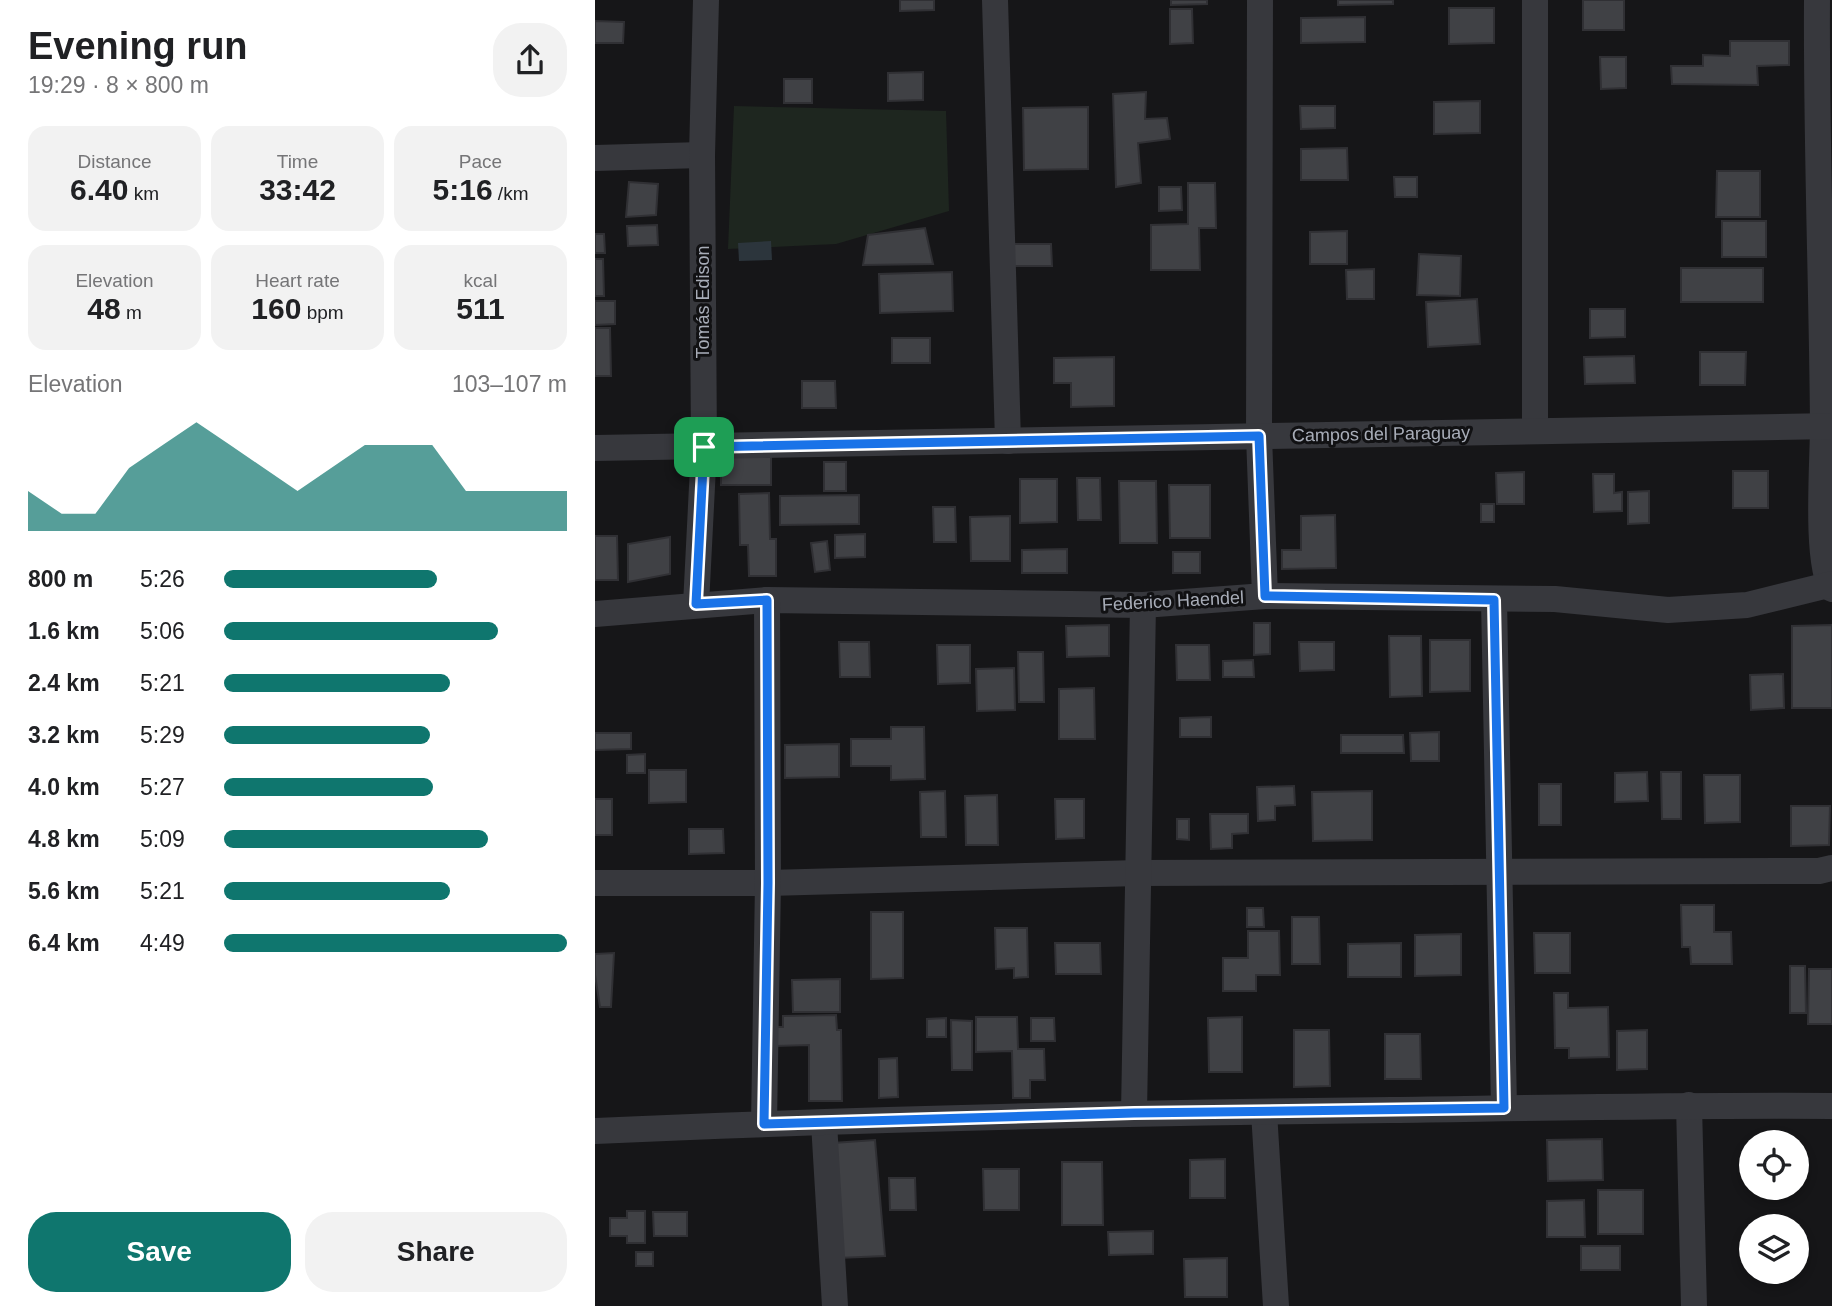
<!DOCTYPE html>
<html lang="en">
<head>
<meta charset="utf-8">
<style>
	body { margin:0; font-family:Helvetica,sans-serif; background:#f2f2f2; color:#202124; height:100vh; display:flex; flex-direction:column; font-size:26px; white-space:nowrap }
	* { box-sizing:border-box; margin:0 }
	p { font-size:23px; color:#757577 }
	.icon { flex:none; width:38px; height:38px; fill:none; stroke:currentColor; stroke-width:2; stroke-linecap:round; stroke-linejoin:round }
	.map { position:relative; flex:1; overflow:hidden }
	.sheet { display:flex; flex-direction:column; background:#fff; width:595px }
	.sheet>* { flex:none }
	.fabs { position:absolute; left:1144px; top:1130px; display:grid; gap:14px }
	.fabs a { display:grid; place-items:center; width:70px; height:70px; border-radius:50%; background:#fff; box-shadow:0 4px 10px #0003; font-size:35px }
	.pin { position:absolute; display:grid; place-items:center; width:60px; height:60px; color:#fff; margin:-30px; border-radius:14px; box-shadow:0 4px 10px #0006 }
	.round { display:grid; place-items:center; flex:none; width:74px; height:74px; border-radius:28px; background:#f2f2f2 }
	.summary { display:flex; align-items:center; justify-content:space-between; height:119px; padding:0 28px }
	h1 { font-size:38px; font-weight:800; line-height:52px }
	.metrics { display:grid; grid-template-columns:repeat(3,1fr); gap:10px; height:119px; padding:7px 28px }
	.metrics div { display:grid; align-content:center; border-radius:18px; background:#f2f2f2; text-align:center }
	.metrics b { font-size:30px; font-weight:800 }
	.metrics small { font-size:19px; font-weight:400 }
	.metrics p { font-size:19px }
	.chart { height:196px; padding:14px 28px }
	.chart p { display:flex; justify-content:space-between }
	.chart svg { width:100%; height:126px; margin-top:7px; fill:#0f766e; opacity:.7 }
	.button { display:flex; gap:14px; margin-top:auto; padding:14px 28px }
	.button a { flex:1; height:80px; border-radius:28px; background:#0f766e; color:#fff; font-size:28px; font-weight:800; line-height:80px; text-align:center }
	.button a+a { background:#f2f2f2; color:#202124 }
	ul { padding:0 28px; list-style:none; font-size:23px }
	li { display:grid; grid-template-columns:112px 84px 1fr; align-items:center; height:52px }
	li i { height:18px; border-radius:9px; background:#0f766e }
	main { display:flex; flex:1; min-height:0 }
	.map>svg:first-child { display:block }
	.green { fill:#1e261f }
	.water { fill:#2c353c }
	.building { fill:#404145; stroke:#303034; stroke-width:2 }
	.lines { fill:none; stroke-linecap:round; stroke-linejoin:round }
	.street { stroke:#37383d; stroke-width:26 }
	.route-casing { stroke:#fff; stroke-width:14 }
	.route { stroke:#1a73e8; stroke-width:9 }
	.labels { text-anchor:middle; stroke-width:6; stroke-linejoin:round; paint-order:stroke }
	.street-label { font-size:18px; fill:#a8adb8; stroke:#111113 }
</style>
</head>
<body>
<main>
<section class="sheet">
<div class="summary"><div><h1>Evening run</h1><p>19:29 · 8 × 800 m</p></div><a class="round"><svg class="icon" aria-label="share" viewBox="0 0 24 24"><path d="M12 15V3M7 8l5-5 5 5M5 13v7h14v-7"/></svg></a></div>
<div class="metrics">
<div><p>Distance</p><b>6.40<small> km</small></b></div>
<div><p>Time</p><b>33:42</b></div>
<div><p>Pace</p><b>5:16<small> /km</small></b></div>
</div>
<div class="metrics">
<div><p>Elevation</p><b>48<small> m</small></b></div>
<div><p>Heart rate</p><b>160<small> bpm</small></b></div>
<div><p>kcal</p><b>511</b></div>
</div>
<div class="chart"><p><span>Elevation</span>103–107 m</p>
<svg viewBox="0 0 160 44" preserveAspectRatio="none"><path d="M0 44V30L10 38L20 38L30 22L40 14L50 6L60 14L70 22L80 30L90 22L100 14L110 14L120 14L130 30L140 30L150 30L160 30V44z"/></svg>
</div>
<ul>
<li><b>800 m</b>5:26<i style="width:62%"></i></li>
<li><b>1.6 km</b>5:06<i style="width:80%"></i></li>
<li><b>2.4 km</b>5:21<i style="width:66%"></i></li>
<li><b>3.2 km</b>5:29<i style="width:60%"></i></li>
<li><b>4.0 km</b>5:27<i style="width:61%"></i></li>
<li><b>4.8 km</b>5:09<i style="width:77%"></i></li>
<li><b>5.6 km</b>5:21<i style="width:66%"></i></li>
<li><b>6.4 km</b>4:49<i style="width:100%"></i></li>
</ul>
<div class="button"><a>Save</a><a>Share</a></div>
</section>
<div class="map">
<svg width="1237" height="1306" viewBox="0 0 1237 1306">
	<rect width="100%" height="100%" fill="#161618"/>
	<polygon class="green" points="139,106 351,111 354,211 241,244 133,249"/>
	<polygon class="water" points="176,241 177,260 144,261 143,243"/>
	<g class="building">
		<polygon points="305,0 339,0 339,10 305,11"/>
		<polygon points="576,0 612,0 612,4 576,5"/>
		<polygon points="743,0 798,0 798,4 743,5"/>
		<rect x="988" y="0" width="41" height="30"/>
		<polygon points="854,8 899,8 899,43 854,44"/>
		<polygon points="575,9 597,9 598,43 575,44"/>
		<polygon points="770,17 770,42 706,43 706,18"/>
		<polygon points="0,21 29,22 28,43 0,43"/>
		<polygon points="1135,41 1194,41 1194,65 1162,66 1163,85 1077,84 1076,66 1108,66 1108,55 1135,56"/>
		<polygon points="1005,57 1031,57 1031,88 1006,89"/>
		<polygon points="328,72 328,100 293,101 293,73"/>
		<rect x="189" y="79" width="28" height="24"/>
		<polygon points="551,92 550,119 572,118 575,139 543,143 546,183 521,187 518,94"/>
		<polygon points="885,101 885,133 839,134 839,102"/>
		<polygon points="705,106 740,106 740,128 706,129"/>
		<polygon points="493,107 493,169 429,170 428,108"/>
		<polygon points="752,148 753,180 706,180 706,149"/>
		<polygon points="1122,171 1165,171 1165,217 1121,217"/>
		<polygon points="799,177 822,177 822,197 800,197"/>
		<polygon points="34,182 63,184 61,215 31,217"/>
		<polygon points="593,183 620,183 621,228 604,228 605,270 556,270 556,225 593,224"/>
		<polygon points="564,187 586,187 587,210 564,211"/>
		<rect x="1127" y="221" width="44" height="36"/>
		<polygon points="62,225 63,245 33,246 32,226"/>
		<polygon points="330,228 338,264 268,265 273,235"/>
		<polygon points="752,231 752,264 715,264 715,232"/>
		<polygon points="0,234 9,234 10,253 0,253"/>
		<polygon points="415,244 456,244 457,266 415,266"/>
		<polygon points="824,254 866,256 865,296 822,295"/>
		<polygon points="0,259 8,259 9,296 0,296"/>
		<rect x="1086" y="268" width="82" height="34"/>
		<polygon points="779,269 779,299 752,299 751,270"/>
		<polygon points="357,272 358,311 285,313 284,274"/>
		<polygon points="882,299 885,344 833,347 831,302"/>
		<polygon points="0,301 20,301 20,324 0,325"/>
		<polygon points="995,309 1030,309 1030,337 995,338"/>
		<polygon points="0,328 15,328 16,376 0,376"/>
		<rect x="297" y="338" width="38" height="25"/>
		<polygon points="1105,352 1151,352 1150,385 1105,385"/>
		<polygon points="1039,356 1040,383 990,384 989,357"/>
		<polygon points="519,357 519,406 476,407 476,383 459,383 459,358"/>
		<polygon points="207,381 240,381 241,408 207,408"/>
		<rect x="126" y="457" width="50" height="28"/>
		<rect x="229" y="462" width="22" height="29"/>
		<rect x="1138" y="471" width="35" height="37"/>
		<polygon points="929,472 929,504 902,504 901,473"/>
		<polygon points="998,474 1019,474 1019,493 1027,492 1027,511 999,512"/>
		<polygon points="482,478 505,478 506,520 483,520"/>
		<polygon points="425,479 462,479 462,522 425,523"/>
		<polygon points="524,481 561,481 562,543 525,543"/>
		<polygon points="574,485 615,485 615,538 575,538"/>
		<polygon points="1054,491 1054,523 1033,524 1033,492"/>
		<polygon points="174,493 175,539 181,539 181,576 154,576 153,545 145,545 144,494"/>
		<polygon points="264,495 264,524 185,525 185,496"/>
		<rect x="886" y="504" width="13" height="18"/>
		<polygon points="338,507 360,507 361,542 339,542"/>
		<polygon points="740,515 741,568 687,569 687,550 706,550 706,516"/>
		<polygon points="415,516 415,561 376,561 375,517"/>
		<polygon points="270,534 270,557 240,558 240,535"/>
		<polygon points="0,536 22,536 23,580 0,580"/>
		<polygon points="75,537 75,574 33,582 33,544"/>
		<polygon points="232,541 235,570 220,572 216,543"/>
		<polygon points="472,549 472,573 427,573 427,550"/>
		<rect x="578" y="552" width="27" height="21"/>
		<polygon points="659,623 675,623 675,654 659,655"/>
		<polygon points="514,625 514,656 472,657 471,626"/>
		<polygon points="1237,625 1237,708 1197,708 1197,626"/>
		<polygon points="794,636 826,636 827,696 795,697"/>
		<polygon points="835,640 875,640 875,691 835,692"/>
		<polygon points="244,642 274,642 275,677 245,677"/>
		<polygon points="704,642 739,642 739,670 705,671"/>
		<polygon points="342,645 375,645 375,683 343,684"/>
		<polygon points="581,645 614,645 615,680 582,680"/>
		<polygon points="423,652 448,652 449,702 424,702"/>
		<polygon points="658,660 659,677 628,677 628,661"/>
		<polygon points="419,668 420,710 382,711 381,669"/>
		<polygon points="1188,674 1189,708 1156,710 1155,675"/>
		<polygon points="499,688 500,739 464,739 464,689"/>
		<polygon points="616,717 616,737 585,737 585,718"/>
		<polygon points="296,727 329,727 330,779 296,780 296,766 256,766 256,739 296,739"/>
		<polygon points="844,732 844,761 816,761 815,733"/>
		<polygon points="0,733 36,733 36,749 0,750"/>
		<polygon points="746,735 808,735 809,753 746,753"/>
		<polygon points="244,744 244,777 190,778 190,745"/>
		<polygon points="50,754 50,773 32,773 32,755"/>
		<polygon points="54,770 91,770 91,802 54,803"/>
		<polygon points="1052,772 1053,801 1020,802 1020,773"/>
		<polygon points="1066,772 1086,772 1086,819 1067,819"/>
		<polygon points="1109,775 1145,775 1145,822 1110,823"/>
		<rect x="944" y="784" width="22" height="41"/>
		<polygon points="699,786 700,805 680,806 680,820 663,821 662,787"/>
		<polygon points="350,791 351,837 326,837 325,792"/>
		<polygon points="777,791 777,840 718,841 717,792"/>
		<polygon points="402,795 403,845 371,845 370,796"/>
		<rect x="0" y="799" width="17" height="36"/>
		<polygon points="460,799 489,799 489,838 461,839"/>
		<polygon points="1196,806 1235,806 1234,845 1196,846"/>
		<polygon points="615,814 653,814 653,833 637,834 637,848 616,849"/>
		<polygon points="582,819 594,819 594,840 582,839"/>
		<polygon points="94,829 128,829 129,853 94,854"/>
		<polygon points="1086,905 1119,905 1119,932 1136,932 1137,964 1096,964 1095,947 1087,947"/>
		<polygon points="652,908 668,908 669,927 652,927"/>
		<polygon points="276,912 308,912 308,978 276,979"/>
		<polygon points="697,917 724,917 725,964 697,964"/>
		<polygon points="400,928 432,928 433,977 419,978 419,968 401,969"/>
		<polygon points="653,931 684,931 685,975 661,975 661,991 628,991 628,958 653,958"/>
		<polygon points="939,933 975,933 975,973 940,973"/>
		<polygon points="866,934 866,975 820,976 820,935"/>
		<polygon points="460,943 505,943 506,974 461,974"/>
		<polygon points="806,943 806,977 753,977 753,944"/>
		<polygon points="19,953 16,1007 5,1007 0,975 0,954"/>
		<polygon points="1195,966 1210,966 1211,1013 1195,1013"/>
		<polygon points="1214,969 1237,969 1237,1024 1213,1024"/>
		<polygon points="245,979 245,1012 198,1012 197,980"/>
		<polygon points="959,993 973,993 973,1008 1013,1007 1014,1057 974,1058 974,1048 960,1048"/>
		<polygon points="241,1015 242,1030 246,1030 247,1101 214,1101 214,1045 180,1046 180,1027 188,1027 188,1016"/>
		<polygon points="381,1017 422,1017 423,1049 449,1049 450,1080 435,1080 435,1098 418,1098 417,1051 381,1052"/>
		<polygon points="647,1017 647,1072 614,1072 613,1018"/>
		<polygon points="351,1018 351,1037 332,1037 332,1019"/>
		<polygon points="436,1018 459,1018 460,1041 436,1041"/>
		<polygon points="356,1020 377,1021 377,1070 357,1070"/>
		<polygon points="699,1030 734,1030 735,1086 699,1087"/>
		<polygon points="1052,1030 1052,1069 1022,1070 1022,1031"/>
		<polygon points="790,1034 825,1034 826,1079 790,1079"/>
		<polygon points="302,1058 303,1097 284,1098 284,1059"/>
		<polygon points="1007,1139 1008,1180 953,1181 952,1140"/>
		<polygon points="280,1140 290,1256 243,1258 238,1143"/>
		<polygon points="630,1159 630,1198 595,1198 595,1160"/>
		<polygon points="467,1162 507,1162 508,1225 467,1225"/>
		<polygon points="388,1169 424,1169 424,1210 389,1210"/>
		<polygon points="294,1178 320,1178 321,1210 295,1210"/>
		<rect x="1003" y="1190" width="45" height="44"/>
		<polygon points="989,1200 990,1237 952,1237 952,1201"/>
		<polygon points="32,1211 50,1211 50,1243 32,1243 32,1236 15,1236 15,1218 32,1218"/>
		<polygon points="58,1212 92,1212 92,1236 59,1236"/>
		<polygon points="558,1231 558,1254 514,1255 513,1232"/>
		<rect x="986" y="1246" width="39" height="24"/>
		<rect x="41" y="1252" width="17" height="14"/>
		<polygon points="632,1258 632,1297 590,1297 589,1259"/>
	</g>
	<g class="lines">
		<g class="street">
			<polyline points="400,0 413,441"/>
			<polyline points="665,0 664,436 670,596"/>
			<polyline points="940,0 940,431"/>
			<path d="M 1222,0 C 1221,142 1227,284 1228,426 C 1228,461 1220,563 1237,589"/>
			<polyline points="0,158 107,155"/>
			<polyline points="0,448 1237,426"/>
			<polyline points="899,600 909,1108"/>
			<polyline points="101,605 109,447 107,155 111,0"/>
			<polyline points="0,614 172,600 548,605 670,596 960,599 1073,610 1152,605 1237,584"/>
			<polyline points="0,883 173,883 544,873 1224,871 1237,868"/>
			<polyline points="1094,1105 1099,1306"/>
			<polyline points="669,1112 681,1306"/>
			<polyline points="539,1113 548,605"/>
			<polyline points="229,1123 240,1306"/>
			<polyline points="169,1124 173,883 172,600"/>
			<path d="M 0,1131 C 265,1119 530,1113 796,1110 C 943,1108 1090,1105 1237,1106"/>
		</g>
	</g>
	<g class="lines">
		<defs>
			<polygon id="route" points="664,436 670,596 899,600 909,1108 539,1113 169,1124 173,883 172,600 101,604 109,447"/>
		</defs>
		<use href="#route" class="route-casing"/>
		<use href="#route" class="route"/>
	</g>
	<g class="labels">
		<g class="street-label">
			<text transform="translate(108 302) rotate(-90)" y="6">Tomás Edison</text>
			<text transform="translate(786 434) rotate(-1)" y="6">Campos del Paraguay</text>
			<text transform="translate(578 601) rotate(-3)" y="6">Federico Haendel</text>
		</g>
	</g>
</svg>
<div class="fabs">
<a><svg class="icon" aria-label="locate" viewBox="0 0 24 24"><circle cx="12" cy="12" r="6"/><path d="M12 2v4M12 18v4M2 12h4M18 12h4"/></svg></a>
<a><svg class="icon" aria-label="layers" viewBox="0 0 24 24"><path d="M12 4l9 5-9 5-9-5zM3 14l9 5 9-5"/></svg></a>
</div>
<div class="pin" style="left:109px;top:447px;background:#1e9e55"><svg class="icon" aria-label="arrive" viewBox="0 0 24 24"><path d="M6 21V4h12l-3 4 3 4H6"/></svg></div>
</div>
</main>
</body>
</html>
